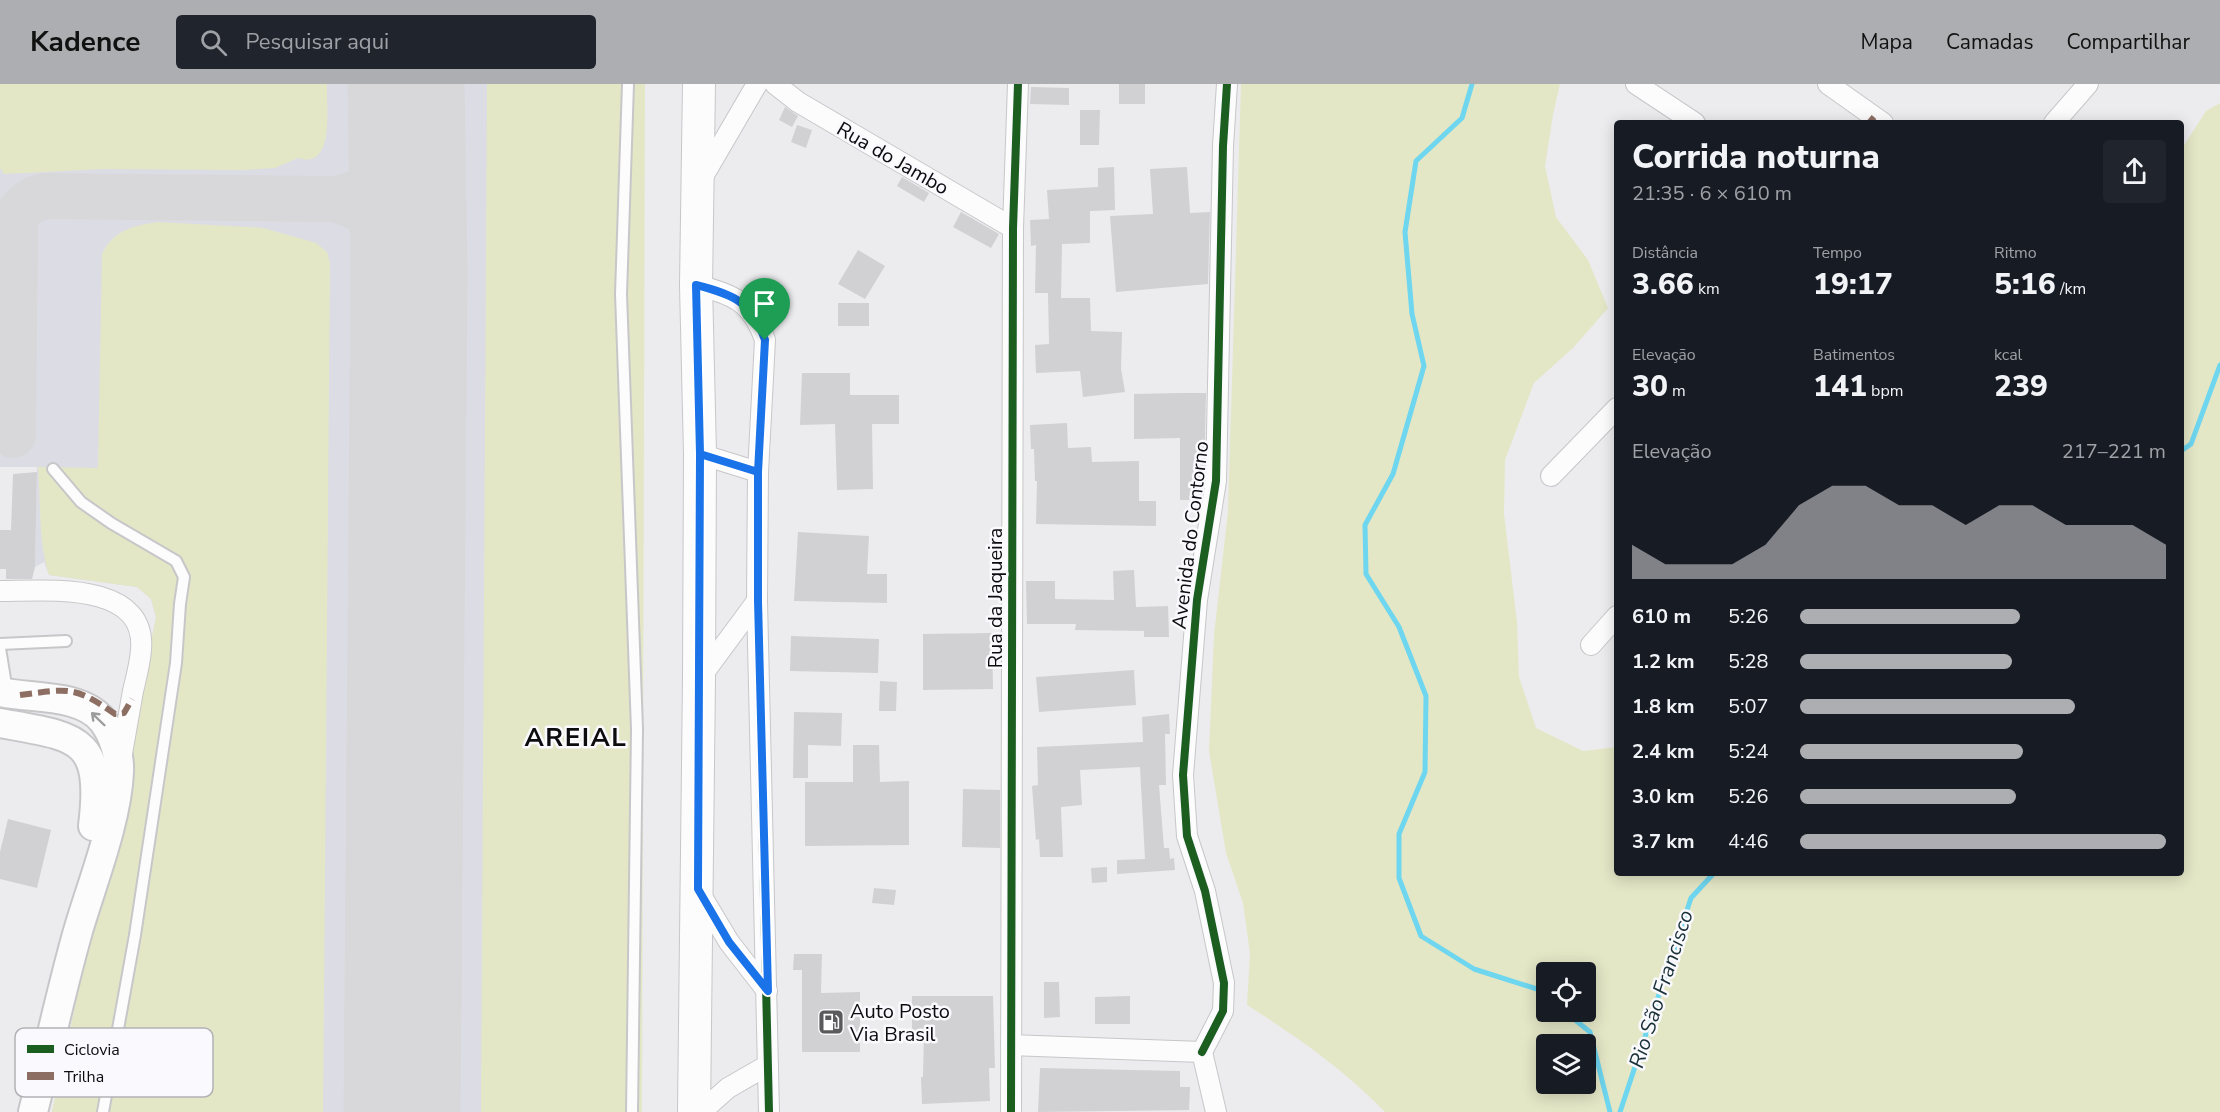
<!DOCTYPE html>
<html lang="pt">
<head>
<meta charset="utf-8">
<style>
	body { margin:0; font-family:"Nunito Sans",sans-serif; background:#20242c; color:#f1f3f6; height:100vh; display:flex; flex-direction:column; font-size:22px; white-space:nowrap }
	* { box-sizing:border-box; margin:0 }
	p { font-size:20px; color:#9ea1a6 }
	.icon { flex:none; width:33px; height:33px; fill:none; stroke:currentColor; stroke-width:2; stroke-linecap:round; stroke-linejoin:round }
	.map { position:relative; flex:1; overflow:hidden }
	.details { position:absolute; left:1614px; top:36px; width:570px; height:756px; display:flex; flex-direction:column; background:#171b24; border-radius:6px; box-shadow:0 3px 15px #0003 }
	.details>* { flex:none }
	.tools { position:absolute; left:1536px; top:878px; display:grid; gap:12px }
	.tools a { display:grid; place-items:center; width:60px; height:60px; border-radius:6px; background:#171b24; box-shadow:0 3px 15px #0003; font-size:30px }
	.pin { position:absolute; display:grid; place-items:center; width:51px; height:51px; color:#fff; margin:-62px -26px; border-radius:50% 50% 50% 0; rotate:-45deg; box-shadow:0 0 6px #0007 }
	.pin .icon { rotate:45deg }
	.round { display:grid; place-items:center; flex:none; width:63px; height:63px; border-radius:6px; background:#20242c }
	.summary { display:flex; align-items:center; justify-content:space-between; height:102px; padding:0 18px }
	h1 { font-size:33px; font-weight:800; line-height:45px }
	.metrics { display:grid; grid-template-columns:repeat(3,1fr); gap:9px; height:102px; padding:6px 18px }
	.metrics div { display:grid; align-content:center }
	.metrics b { font-size:30px; font-weight:800 }
	.metrics small { font-size:16px; font-weight:400 }
	.metrics p { font-size:16px }
	.chart { height:168px; padding:12px 18px }
	.chart p { display:flex; justify-content:space-between }
	.chart svg { width:100%; height:108px; margin-top:6px; fill:#adaeb1; opacity:.7 }
	ul { padding:0 18px; list-style:none; font-size:20px }
	li { display:grid; grid-template-columns:96px 72px 1fr; align-items:center; height:45px }
	li i { height:15px; border-radius:8px; background:#adaeb1 }
	header { display:flex; align-items:center; gap:36px; box-sizing:border-box; height:84px; padding:0 30px; background:#adaeb1; color:#111 }
	header strong { font-size:28px }
	nav { display:flex; gap:33px; margin-inline-start:auto; font-size:21px }
	.search { width:420px; height:54px; background:#20242c; display:flex; align-items:center; gap:15px; box-sizing:border-box; padding:0 21px; border-radius:6px; color:#9ea1a6; font-size:22px }
	.map>svg:first-child { display:block }
	.built { fill:#dcdce4 }
	.green { fill:#e4e7c6; fill-rule:evenodd }
	.lines { fill:none; stroke-linecap:round; stroke-linejoin:round }
	.stream { stroke:#6ed6ef; stroke-width:5 }
	.taxiway { stroke:#d8d8da; stroke-width:46 }
	.runway { stroke:#d8d8da; stroke-width:117 }
	.building { fill:#d1d0d2 }
	.service-casing { stroke:#c7c7c9; stroke-width:14 }
	.minor-casing { stroke:#c7c7c9; stroke-width:22 }
	.secondary-casing { stroke:#c7c7c9; stroke-width:32 }
	.primary-casing { stroke:#c7c7c9; stroke-width:34 }
	.service { stroke:#fcfcfd; stroke-width:10 }
	.minor { stroke:#fcfcfd; stroke-width:20 }
	.secondary { stroke:#fcfcfd; stroke-width:28 }
	.primary { stroke:#fcfcfd; stroke-width:32 }
	.quiet { stroke:#8d6e63; stroke-width:6; stroke-dasharray:12 6; stroke-linecap:butt }
	.cycleway-casing { stroke:#f9f9fe; stroke-width:11 }
	.cycleway { stroke:#1b5e20; stroke-width:8 }
	.oneway { stroke:#9c9c9d }
	.route-casing { stroke:#fff; stroke-width:12 }
	.route { stroke:#1a73e8; stroke-width:8 }
	.labels { text-anchor:middle; stroke-width:5; stroke-linejoin:round; paint-order:stroke }
	.street-label { font-size:20px; fill:#0c0c0e; stroke:#f9f9fe }
	.poi-label { font-size:20px; fill:#0c0c0e; stroke:#f9f9fe; text-anchor:start }
	.water-label { font-size:21px; font-style:italic; fill:#183036; stroke:#f9f9fe }
	.district-label { font-size:26px; font-weight:bold; letter-spacing:1.5px; fill:#0c0c0e; stroke:#f9f9fe }
	.key { fill:#f9f9fe; stroke:#b2b2b6; stroke-width:1.5 }
	.key-label { font-size:16px; fill:#0c0c0e }
</style>
</head>
<body>
<header>
<strong>Kadence</strong>
<div class="search"><svg class="icon" aria-label="search" viewBox="0 0 24 24"><circle cx="10" cy="10" r="6"/><path d="M15 15l6 6"/></svg>Pesquisar aqui</div>
<nav><a>Mapa</a><a>Camadas</a><a>Compartilhar</a></nav>
</header>
<div class="map">
<svg width="2220" height="1028" viewBox="0 0 2220 1028">
	<rect width="100%" height="100%" fill="#ececef"/>
	<polygon class="built" points="0,0 644,0 641,1028 52,1028 106,780 156,533 151,515 137,503 49,491 44,478 35,483 37,383 0,383"/>
	<g class="green">
		<path d="M 0,0 L 327,0 C 326,21 336,86 298,74 L 275,84 L 243,86 L 102,85 L 4,90 L 0,84 Z"/>
		<polygon points="487,0 645,0 642,1028 481,1028"/>
		<path d="M 1241,0 L 1560,0 L 1553,31 L 1545,82 L 1556,133 L 1588,176 L 1608,224 L 1573,264 L 1534,299 L 1505,376 L 1504,430 L 1517,538 L 1519,593 L 1536,644 L 1583,667 L 1617,663 L 1617,789 L 2181,789 L 2181,66 L 2206,27 L 2220,19 L 2220,1028 L 1385,1028 C 1341,983 1300,955 1247,921 L 1250,870 L 1243,819 L 1226,769 L 1209,667 L 1214,551 L 1228,427 ZM 1546,888 L 1586,888 L 1586,927 L 1546,927 ZM 1546,960 L 1586,960 L 1586,999 L 1546,999 Z"/>
		<path d="M 158,138 L 263,144 L 316,159 L 327,168 L 330,179 L 323,1028 L 52,1028 L 106,780 L 156,533 L 151,515 L 137,503 L 49,491 C 38,457 41,418 38,383 L 98,384 L 102,170 C 114,146 132,142 158,138 Z"/>
	</g>
	<g class="lines">
		<g class="stream">
			<polyline points="1472,0 1462,34 1416,77 1405,148 1412,230 1424,282 1393,390 1365,441 1366,490 1399,543 1426,612 1425,688 1399,750 1399,794 1421,852 1474,885 1537,905 1546,913"/>
			<polyline points="2181,367 2191,360 2220,281"/>
			<polyline points="1564,927 1590,948 1610,1028"/>
			<polyline points="1620,1028 1691,814 1714,789"/>
		</g>
		<g class="taxiway">
			<path d="M 336,115 C 381,105 398,88 406,42"/>
			<path d="M 13,351 L 15,137 C 22,122 28,117 44,112 L 336,115 C 383,132 395,145 409,192"/>
		</g>
		<polyline class="runway" points="402,1028 409,192 406,0"/>
	</g>
	<g class="building">
		<rect x="1119" y="0" width="26" height="20"/>
		<polygon points="1031,3 1069,4 1069,21 1030,20"/>
		<polygon points="785,23 798,32 792,43 779,36"/>
		<polygon points="1080,26 1100,26 1099,61 1080,61"/>
		<polygon points="797,41 812,46 806,64 791,58"/>
		<polygon points="1114,83 1115,126 1090,127 1090,159 1062,160 1061,214 1090,214 1091,247 1122,248 1121,285 1125,308 1083,313 1080,287 1036,289 1035,261 1049,260 1048,209 1035,209 1036,161 1031,162 1030,136 1049,135 1047,106 1098,103 1098,84"/>
		<polygon points="1187,83 1190,129 1210,128 1208,200 1116,208 1110,132 1153,130 1150,85"/>
		<polygon points="902,93 929,109 924,118 897,102"/>
		<polygon points="961,128 999,150 991,164 953,143"/>
		<polygon points="858,166 885,182 865,215 838,200"/>
		<rect x="838" y="219" width="31" height="23"/>
		<polygon points="802,289 850,289 850,311 899,311 899,340 872,340 873,405 837,406 835,340 800,341"/>
		<polygon points="1180,309 1206,309 1204,396 1201,416 1180,416 1180,354 1134,355 1134,310"/>
		<polygon points="1067,339 1068,364 1091,363 1092,378 1139,377 1139,417 1156,417 1156,442 1036,440 1037,397 1035,397 1034,365 1031,365 1030,341"/>
		<polygon points="37,388 35,483 32,495 6,495 6,485 0,485 0,446 11,446 13,390"/>
		<polygon points="798,448 869,452 867,490 887,490 887,519 794,517"/>
		<polygon points="1134,486 1136,523 1168,522 1169,553 1144,553 1144,547 1075,546 1076,540 1027,540 1026,497 1055,497 1055,515 1114,516 1113,487"/>
		<polygon points="992,549 993,605 923,606 923,550"/>
		<polygon points="791,552 879,555 878,589 790,587"/>
		<polygon points="1134,586 1136,621 1039,628 1036,593"/>
		<polygon points="880,597 897,598 896,627 879,627"/>
		<polygon points="794,628 842,629 841,662 808,661 808,694 793,694"/>
		<polygon points="1169,630 1170,650 1165,650 1166,701 1159,701 1164,764 1169,764 1170,775 1174,774 1175,786 1117,790 1117,776 1145,775 1140,683 1080,686 1082,721 1061,723 1063,773 1040,773 1039,755 1036,756 1032,702 1038,701 1037,663 1143,658 1142,633"/>
		<polygon points="853,661 879,661 880,698 909,697 909,761 805,762 805,698 853,698"/>
		<polygon points="963,705 1000,706 1000,764 962,763"/>
		<polygon points="8,735 51,746 37,804 0,795 0,768"/>
		<polygon points="1107,783 1107,798 1092,799 1091,784"/>
		<polygon points="874,804 896,806 894,821 872,819"/>
		<polygon points="794,870 822,870 821,909 860,908 860,968 802,968 802,886 793,886"/>
		<polygon points="1044,898 1059,898 1060,933 1044,934"/>
		<polygon points="912,912 993,912 995,984 989,984 990,1017 922,1020 921,993 923,993 924,948 912,948"/>
		<polygon points="1130,912 1130,940 1095,940 1095,913"/>
		<polygon points="1040,984 1180,987 1180,1003 1190,1003 1189,1026 1038,1028"/>
	</g>
	<g class="lines">
		<defs>
			<g id="service">
				<polyline points="628,0 621,210 637,645 632,1028"/>
				<polyline points="53,385 81,418 111,439 176,477 184,493 180,520 176,579 135,851 103,1028"/>
				<polyline points="0,560 66,557"/>
				<polyline points="0,564 7,607"/>
			</g>
			<g id="minor">
				<polyline points="775,0 798,18 1013,144"/>
				<polyline points="1636,0 1695,39"/>
				<polyline points="1828,0 1883,39"/>
				<polyline points="2054,39 2088,0"/>
				<polyline points="701,96 757,0"/>
				<path d="M 696,201 C 733,210 752,218 765,256 L 758,388 L 757,517 L 769,1028"/>
				<polyline points="700,370 758,388"/>
				<polyline points="1551,392 1617,324"/>
				<path d="M 0,507 C 45,507 147,496 141,566 C 140,580 136,594 133,607 C 129,630 125,652 121,675"/>
				<polyline points="1591,561 1617,532"/>
				<polyline points="700,594 757,517"/>
				<polyline points="699,808 729,858 767,907"/>
				<polyline points="1011,961 1202,968"/>
				<polyline points="1202,968 1223,927 1224,899 1205,807 1187,752 1183,691 1197,516 1216,397 1223,62 1227,0"/>
				<polyline points="1202,968 1216,1028"/>
				<polyline points="701,1028 728,1004 768,981"/>
				<polyline points="1011,1028 1013,144 1018,0"/>
			</g>
			<g id="secondary">
				<path d="M 0,608 C 31,615 81,609 103,637 C 113,650 120,672 119,688 C 117,737 92,799 78,847 C 61,907 48,968 33,1028"/>
				<path d="M 0,639 C 77,653 104,652 93,742"/>
			</g>
			<polyline id="primary" points="694,1028 699,594 700,370 696,201 699,0"/>
		</defs>
		<use href="#service" class="service-casing"/>
		<use href="#minor" class="minor-casing"/>
		<use href="#secondary" class="secondary-casing"/>
		<use href="#primary" class="primary-casing"/>
		<use href="#service" class="service"/>
		<use href="#minor" class="minor"/>
		<use href="#secondary" class="secondary"/>
		<use href="#primary" class="primary"/>
		<g class="quiet">
			<polyline points="1869,39 1874,33"/>
			<path d="M 20,611 C 69,605 73,601 115,630 L 124,629 L 132,615"/>
		</g>
		<defs>
			<g id="cycleway">
				<path d="M 696,201 C 733,210 752,218 765,256 L 758,388 L 757,517 L 769,1028"/>
				<polyline points="1202,968 1223,927 1224,899 1205,807 1187,752 1183,691 1197,516 1216,397 1223,62 1227,0"/>
				<polyline points="1011,1028 1013,144 1018,0"/>
			</g>
		</defs>
		<use href="#cycleway" class="cycleway-casing"/>
		<use href="#cycleway" class="cycleway"/>
	</g>
	<defs><path id="oneway-shaft" d="M-6 0H5M1.5-3L5.5 0L1.5 3" fill="none" stroke-width="1.6" stroke-linecap="round" stroke-linejoin="round" transform="scale(1.5)"/></defs>
	<use class="oneway" href="#oneway-shaft" transform="translate(98 635) rotate(-136)"/>
	<g class="lines">
		<defs>
			<path id="route" d="M 765,256 L 758,388 L 700,370 L 698,805 L 729,858 L 768,907 L 758,517 L 758,388 L 700,370 L 696,201 C 733,210 752,218 765,256"/>
		</defs>
		<use href="#route" class="route-casing"/>
		<use href="#route" class="route"/>
	</g>
	<defs>
		<symbol id="fuel-square" viewBox="-11 -11 22 22"><rect x="-9" y="-9" width="18" height="18" rx="4" fill="#5a5a5d" stroke="#f9f9fe"/><path d="M-5.5-6h7V0h2V4h1.3V-2.5L3-4.5l.8-.8L6-3V5H2.5V1h-1V6h-7ZM-4.2-4.7v3.2H.2V-4.7Z" fill="#fff"/></symbol>
	</defs>
	<g fill-rule="evenodd">
		<use href="#fuel-square" x="816" y="923" width="30" height="30"/>
	</g>
	<g class="labels">
		<g class="street-label">
			<text transform="translate(893 74) rotate(30)" y="7">Rua do Jambo</text>
			<text transform="translate(1190 451) rotate(-83)" y="7">Avenida do Contorno</text>
			<text transform="translate(995 514) rotate(-90)" y="7">Rua da Jaqueira</text>
		</g>
		<g class="poi-label">
			<text x="850" y="934">Auto Posto<tspan x="850" dy="23">Via Brasil</tspan></text>
		</g>
		<g class="water-label">
			<text transform="translate(1661 905) rotate(-72)" y="7">Rio São Francisco</text>
		</g>
		<g class="district-label">
			<text x="576" y="662">AREIAL</text>
		</g>
	</g>
	<rect x="15" y="944" width="198" height="69" rx="9" class="key"/>
	<rect x="27" y="961" width="27" height="8" fill="#1b5e20"/>
	<rect x="27" y="988" width="27" height="8" fill="#8d6e63"/>
	<g class="key-label">
		<text x="64" y="971">Ciclovia</text>
		<text x="64" y="998">Trilha</text>
	</g>
</svg>
<div class="tools">
<a><svg class="icon" aria-label="locate" viewBox="0 0 24 24"><circle cx="12" cy="12" r="6"/><path d="M12 2v4M12 18v4M2 12h4M18 12h4"/></svg></a>
<a><svg class="icon" aria-label="layers" viewBox="0 0 24 24"><path d="M12 4l9 5-9 5-9-5zM3 14l9 5 9-5"/></svg></a>
</div>
<div class="pin" style="left:765px;top:256px;background:#1e9e55"><svg class="icon" aria-label="arrive" viewBox="0 0 24 24"><path d="M6 21V4h12l-3 4 3 4H6"/></svg></div>
<section class="details">
<div class="summary"><div><h1>Corrida noturna</h1><p>21:35 · 6 × 610 m</p></div><a class="round"><svg class="icon" aria-label="share" viewBox="0 0 24 24"><path d="M12 15V3M7 8l5-5 5 5M5 13v7h14v-7"/></svg></a></div>
<div class="metrics">
<div><p>Distância</p><b>3.66<small> km</small></b></div>
<div><p>Tempo</p><b>19:17</b></div>
<div><p>Ritmo</p><b>5:16<small> /km</small></b></div>
</div>
<div class="metrics">
<div><p>Elevação</p><b>30<small> m</small></b></div>
<div><p>Batimentos</p><b>141<small> bpm</small></b></div>
<div><p>kcal</p><b>239</b></div>
</div>
<div class="chart"><p><span>Elevação</span>217–221 m</p>
<svg viewBox="0 0 160 44" preserveAspectRatio="none"><path d="M0 44V30L10 38L20 38L30 38L40 30L50 14L60 6L70 6L80 14L90 14L100 22L110 14L120 14L130 22L140 22L150 22L160 30V44z"/></svg>
</div>
<ul>
<li><b>610 m</b>5:26<i style="width:60%"></i></li>
<li><b>1.2 km</b>5:28<i style="width:58%"></i></li>
<li><b>1.8 km</b>5:07<i style="width:75%"></i></li>
<li><b>2.4 km</b>5:24<i style="width:61%"></i></li>
<li><b>3.0 km</b>5:26<i style="width:59%"></i></li>
<li><b>3.7 km</b>4:46<i style="width:100%"></i></li>
</ul>
</section>
</div>
</body>
</html>
